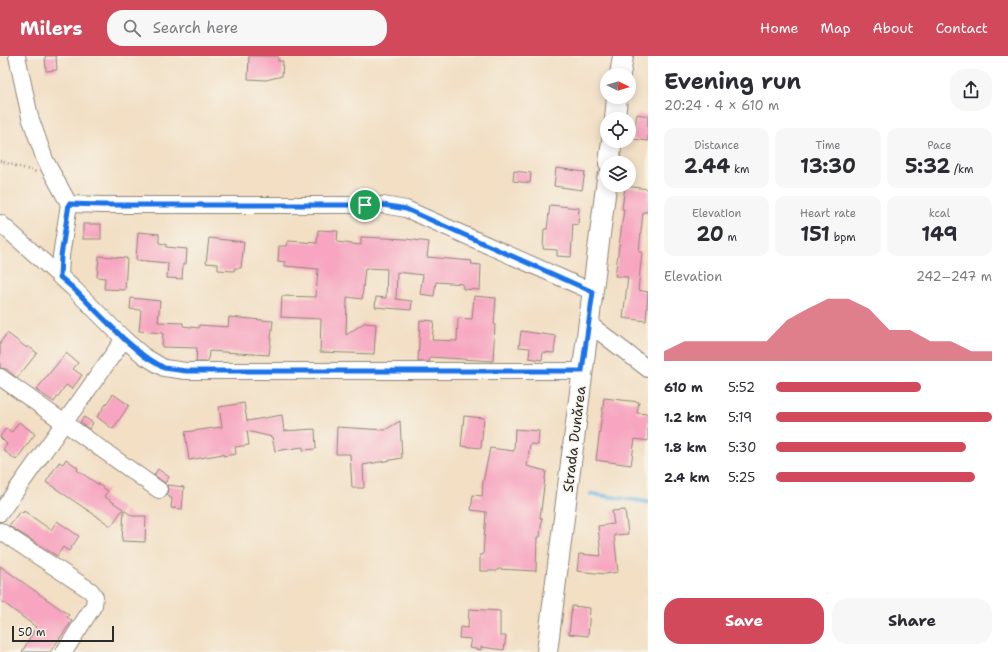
<!DOCTYPE html>
<html lang="en">
<head>
<meta charset="utf-8">
<style>
	body { margin:0; font-family:"Shantell Sans",sans-serif; background:#f7f7f7; color:#2b2b33; height:100vh; display:flex; flex-direction:column; font-size:15px; white-space:nowrap }
	* { box-sizing:border-box; margin:0 }
	p { font-size:13px; color:#7c7c81 }
	.icon { flex:none; width:22px; height:22px; fill:none; stroke:currentColor; stroke-width:2; stroke-linecap:round; stroke-linejoin:round }
	.map { position:relative; flex:1; overflow:hidden }
	.side { display:flex; flex-direction:column; background:#fff; width:360px }
	.side>* { flex:none }
	.needle { width:26px; rotate:95deg }
	.fabs { position:absolute; left:600px; top:12px; display:grid; gap:8px }
	.fabs a { display:grid; place-items:center; width:36px; height:36px; border-radius:50%; background:#fff; box-shadow:0 2px 10px #0003; font-size:20px }
	.scale { position:absolute; left:12px; bottom:10px; width:102px; box-sizing:border-box; padding-left:4px; border:2px solid #2b2b2b; border-top:0; font-size:11px; line-height:14px; white-space:nowrap; color:#2b2b2b; -webkit-text-stroke:3px #f7f3e8; paint-order:stroke }
	.pin { position:absolute; display:grid; place-items:center; width:34px; height:34px; color:#fff; margin:-17px; border:2px solid #fff; border-radius:50%; box-shadow:0 1px 4px #0007 }
	.round { display:grid; place-items:center; flex:none; width:42px; height:42px; border-radius:16px; background:#f7f7f7 }
	.headline { display:flex; align-items:center; justify-content:space-between; height:68px; padding:0 16px }
	h1 { font-size:22px; font-weight:700; line-height:30px }
	.figures { display:grid; grid-template-columns:repeat(3,1fr); gap:6px; height:68px; padding:4px 16px }
	.figures div { display:grid; align-content:center; border-radius:10px; background:#f7f7f7; text-align:center }
	.figures b { font-size:20px; font-weight:700 }
	.figures small { font-size:11px; font-weight:400 }
	.figures p { font-size:11px }
	.chart { height:112px; padding:8px 16px }
	.chart p { display:flex; justify-content:space-between }
	.chart svg { width:100%; height:72px; margin-top:4px; fill:#d1495b; opacity:.7 }
	.cta { display:flex; gap:8px; margin-top:auto; padding:8px 16px }
	.cta a { flex:1; height:46px; border-radius:16px; background:#d1495b; color:#fff; font-size:16px; font-weight:700; line-height:46px; text-align:center }
	.cta a+a { background:#f7f7f7; color:#2b2b33 }
	ul { padding:0 16px; list-style:none; font-size:13px }
	li { display:grid; grid-template-columns:64px 48px 1fr; align-items:center; height:30px }
	li i { height:10px; border-radius:5px; background:#d1495b }
	header { display:flex; align-items:center; gap:24px; box-sizing:border-box; height:56px; padding:0 20px; background:#d1495b; color:#fff }
	header strong { font-size:19px }
	nav { display:flex; gap:22px; margin-inline-start:auto; font-size:14px }
	.search { width:280px; height:36px; background:#f7f7f7; display:flex; align-items:center; gap:10px; box-sizing:border-box; padding:0 14px; border-radius:16px; color:#7c7c81; font-size:15px }
	main { display:flex; flex:1; min-height:0 }
	.map>svg:first-child { display:block }
	.lines { fill:none; stroke-linecap:round; stroke-linejoin:round }
	.stream { stroke:#65b4e0; stroke-width:4 }
	.building { fill:#f7a5c0 }
	.minor-casing { stroke:#8e8578; stroke-width:18 }
	.tertiary-casing { stroke:#8e8578; stroke-width:22 }
	.path { stroke:#8e8578; stroke-width:2.5; stroke-dasharray:1 3; stroke-linecap:butt }
	.minor { stroke:#fff; stroke-width:16 }
	.tertiary { stroke:#fff; stroke-width:20 }
	.route-casing { stroke:#fff; stroke-width:8 }
	.route { stroke:#1a73e8; stroke-width:5 }
	.labels { text-anchor:middle; stroke-width:3; stroke-linejoin:round; paint-order:stroke }
	.street-label { font-size:14px; fill:#2b2b2b; stroke:#f7f3e8 }
</style>
</head>
<body>
<header>
<strong>Milers</strong>
<div class="search"><svg class="icon" aria-label="search" viewBox="0 0 24 24"><circle cx="10" cy="10" r="6"/><path d="M15 15l6 6"/></svg>Search here</div>
<nav><a>Home</a><a>Map</a><a>About</a><a>Contact</a></nav>
</header>
<main>
<div class="map">
<svg width="648" height="596" viewBox="0 0 648 596">
	<rect width="100%" height="100%" fill="#f7f3e8"/>
	<filter id="ink" filterUnits="userSpaceOnUse"><feTurbulence type="fractalNoise" baseFrequency=".025" numOctaves="2"/><feDisplacementMap in="SourceGraphic" scale="8" xChannelSelector="R" yChannelSelector="G"/><feConvolveMatrix kernelMatrix="1 2 1 2 8 2 1 2 1" color-interpolation-filters="sRGB"/></filter>
	<filter id="wash" filterUnits="userSpaceOnUse"><feTurbulence type="fractalNoise" baseFrequency=".012" numOctaves="4" result="noise"/><feDisplacementMap in="SourceGraphic" scale="16" xChannelSelector="R" yChannelSelector="G"/><feGaussianBlur stdDeviation="0.9" result="paint"/><feColorMatrix in="noise" values="0 0 0 0 0 0 0 0 0 0 0 0 0 0 0 0 0 1.4 0 .05"/><feComposite in="paint" operator="in"/></filter>
	<g filter="url(#wash)">
		<rect width="100%" height="100%" fill="#f2dfc4"/>
		<g class="lines">
			<polyline class="stream" points="591,438 648,446"/>
		</g>
		<g id="blocks">
			<g class="building">
				<polygon points="45,0 56,0 57,14 46,15"/>
				<polygon points="249,0 278,0 278,5 283,5 282,20 266,24 248,23"/>
				<polygon points="637,58 648,60 648,85 633,83"/>
				<polygon points="556,112 585,116 582,134 554,130"/>
				<polygon points="514,115 531,117 530,127 513,125"/>
				<polygon points="625,130 648,133 648,156 643,156 639,196 642,196 638,234 648,236 646,265 623,262 628,221 615,220 624,153 622,153"/>
				<polygon points="550,149 579,152 578,169 573,168 571,201 557,200 557,194 543,193 544,173 547,173"/>
				<rect x="83" y="168" width="18" height="15"/>
				<polygon points="318,174 338,175 337,186 361,189 361,181 406,183 429,186 427,201 472,205 471,208 481,209 480,234 463,233 463,228 436,226 434,240 420,238 423,219 397,216 396,243 412,245 411,254 375,251 376,241 386,242 387,213 365,212 362,243 347,241 346,279 364,267 376,268 374,298 320,296 321,263 281,261 282,240 316,241 318,213 285,210 285,206 278,205 279,190 287,190 288,185 317,187"/>
				<polygon points="138,176 159,178 159,187 166,188 166,191 187,193 186,208 183,208 182,223 167,222 168,207 136,204"/>
				<polygon points="209,182 244,186 241,212 235,212 234,215 218,214 218,208 206,207"/>
				<polygon points="99,200 127,202 125,234 104,233 105,222 97,221"/>
				<polygon points="474,240 496,242 494,268 495,268 493,305 430,301 429,306 418,306 420,264 434,265 432,284 457,285 458,262 472,263"/>
				<polygon points="131,242 160,245 158,266 183,267 183,270 199,272 199,269 228,271 229,261 273,265 269,299 209,295 208,306 196,306 197,292 162,291 163,277 139,275 141,254 130,253"/>
				<polygon points="521,275 556,280 554,297 543,296 542,304 529,302 530,292 519,291"/>
				<polygon points="7,277 27,292 28,290 37,297 17,322 6,313 0,312 0,287"/>
				<polygon points="66,297 78,307 73,313 82,319 72,333 66,329 54,346 36,334"/>
				<polygon points="113,338 129,349 113,373 97,361"/>
				<polygon points="604,342 639,346 637,357 648,358 648,385 635,383 631,409 596,404"/>
				<polygon points="244,347 247,365 282,359 284,375 315,373 316,393 303,394 303,391 275,395 272,381 247,375 249,389 235,391 236,398 223,400 223,398 189,404 185,376 222,371 219,351"/>
				<polygon points="464,360 484,362 481,392 461,390"/>
				<polygon points="84,361 93,367 89,373 80,366"/>
				<polygon points="400,365 402,402 363,409 364,432 352,432 350,398 336,398 337,371 385,374"/>
				<polygon points="19,366 35,378 16,404 3,394 7,388 0,381 6,372 12,376"/>
				<polygon points="515,373 539,375 538,389 530,388 527,410 546,415 540,462 542,462 540,481 537,481 536,515 498,513 497,515 480,515 480,499 483,499 486,456 471,454 473,439 482,440 483,426 490,392 514,395"/>
				<polygon points="66,403 78,412 77,414 108,435 104,440 123,453 111,470 46,426 59,406 63,408"/>
				<polygon points="158,413 169,421 165,427 154,419"/>
				<polygon points="167,429 184,431 182,453 171,452 172,443 167,439 168,434"/>
				<polygon points="124,454 132,460 146,460 145,486 122,485"/>
				<polygon points="625,454 628,478 614,479 618,516 605,518 577,515 579,498 601,500 598,470 614,468 612,455"/>
				<polygon points="20,455 23,457 24,455 51,474 57,465 79,480 69,495 63,491 57,500 9,470"/>
				<polygon points="0,510 69,559 67,561 72,565 50,596 22,596 36,571 0,544"/>
				<polygon points="572,550 590,552 588,580 569,578"/>
				<polygon points="469,553 500,555 500,580 506,580 504,594 481,591 481,594 469,592 471,583 459,582 460,571 468,572"/>
			</g>
		</g>
	</g>
	<g filter="url(#ink)">
		<use href="#blocks" fill-opacity="0" stroke="#8e8578" stroke-width="1"/>
		<g class="lines">
			<defs>
				<g id="minor">
					<polyline points="17,0 30,61 45,104 69,148 61,200 60,221"/>
					<polyline points="69,148 102,149 383,149 406,153 593,236"/>
					<polyline points="0,167 73,232 124,283 144,300 164,312 186,315 583,315"/>
					<polyline points="588,267 648,313"/>
					<polyline points="0,321 159,434"/>
					<polyline points="0,457 124,283"/>
					<polyline points="0,475 91,535 95,541 94,549 64,596"/>
				</g>
				<g id="tertiary">
					<polyline points="620,19 623,0"/>
					<polyline points="615,63 617,41"/>
					<polyline points="609,107 612,85"/>
					<polyline points="547,596 607,123"/>
				</g>
			</defs>
			<use href="#minor" class="minor-casing"/>
			<use href="#tertiary" class="tertiary-casing"/>
			<polyline class="path" points="0,105 36,116"/>
			<use href="#minor" class="minor"/>
			<use href="#tertiary" class="tertiary"/>
		</g>
	</g>
	<g class="lines" filter="url(#ink)">
		<defs>
			<polygon id="route" points="69,148 102,149 383,149 406,153 593,236 582,315 186,315 164,312 144,300 124,283 73,232 60,221 61,200"/>
		</defs>
		<use href="#route" class="route-casing"/>
		<use href="#route" class="route"/>
	</g>
	<g class="labels">
		<g class="street-label">
			<text transform="translate(574 383) rotate(-83)" y="5">Strada Dunărea</text>
		</g>
	</g>
</svg>
<div class="fabs">
<a><svg class="needle" viewBox="-14 -14 28 28"><path d="M0-13l5 13h-10z" fill="#e53935"/><path d="M0 13l5-13h-10z" fill="#7c7c81"/></svg></a>
<a><svg class="icon" aria-label="locate" viewBox="0 0 24 24"><circle cx="12" cy="12" r="6"/><path d="M12 2v4M12 18v4M2 12h4M18 12h4"/></svg></a>
<a><svg class="icon" aria-label="layers" viewBox="0 0 24 24"><path d="M12 4l9 5-9 5-9-5zM3 14l9 5 9-5"/></svg></a>
</div>
<div class="scale">50 m</div>
<div class="pin" style="left:365px;top:149px;background:#1e9e55"><svg class="icon" aria-label="arrive" viewBox="0 0 24 24"><path d="M6 21V4h12l-3 4 3 4H6"/></svg></div>
</div>
<section class="side">
<div class="headline"><div><h1>Evening run</h1><p>20:24 · 4 × 610 m</p></div><a class="round"><svg class="icon" aria-label="share" viewBox="0 0 24 24"><path d="M12 15V3M7 8l5-5 5 5M5 13v7h14v-7"/></svg></a></div>
<div class="figures">
<div><p>Distance</p><b>2.44<small> km</small></b></div>
<div><p>Time</p><b>13:30</b></div>
<div><p>Pace</p><b>5:32<small> /km</small></b></div>
</div>
<div class="figures">
<div><p>Elevation</p><b>20<small> m</small></b></div>
<div><p>Heart rate</p><b>151<small> bpm</small></b></div>
<div><p>kcal</p><b>149</b></div>
</div>
<div class="chart"><p><span>Elevation</span>242–247 m</p>
<svg viewBox="0 0 160 44" preserveAspectRatio="none"><path d="M0 44V38L10 32L20 32L30 32L40 32L50 32L60 19L70 12L80 6L90 6L100 12L110 25L120 25L130 32L140 32L150 38L160 38V44z"/></svg>
</div>
<ul>
<li><b>610 m</b>5:52<i style="width:67%"></i></li>
<li><b>1.2 km</b>5:19<i style="width:100%"></i></li>
<li><b>1.8 km</b>5:30<i style="width:88%"></i></li>
<li><b>2.4 km</b>5:25<i style="width:92%"></i></li>
</ul>
<div class="cta"><a>Save</a><a>Share</a></div>
</section>
</main>
</body>
</html>
